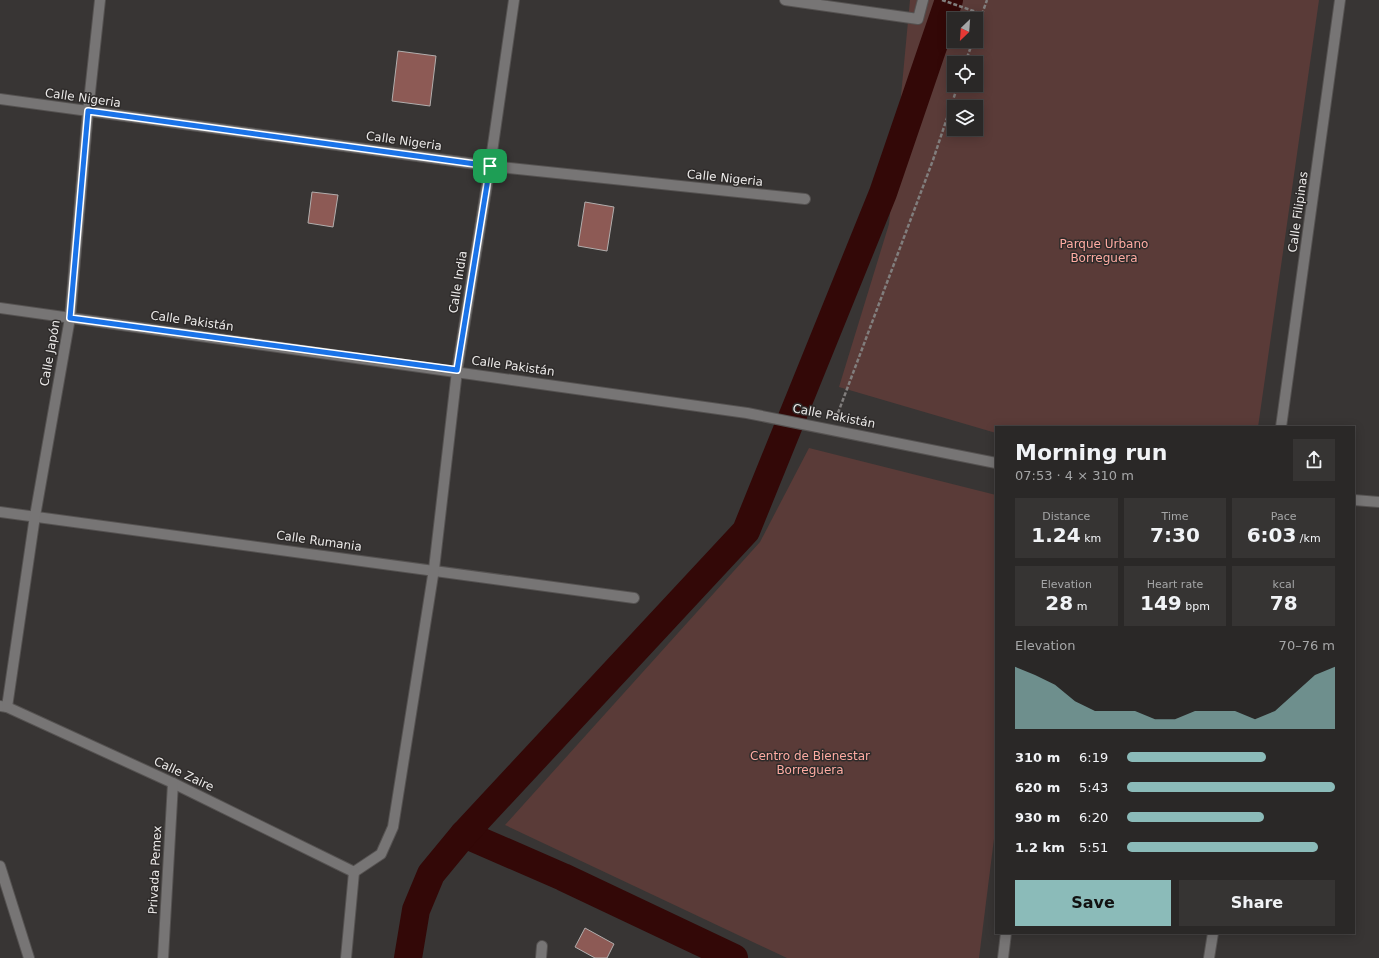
<!DOCTYPE html>
<html lang="en">
<head>
<meta charset="utf-8">
<style>
	body { margin:0; font-family:"DejaVu Sans",sans-serif; background:#363433; color:#f1f3f6; height:100vh; display:flex; flex-direction:column; font-size:15px; white-space:nowrap }
	* { box-sizing:border-box; margin:0 }
	p { font-size:13px; color:#a5a6a7 }
	.icon { flex:none; width:22px; height:22px; fill:none; stroke:currentColor; stroke-width:2; stroke-linecap:round; stroke-linejoin:round }
	.map { position:relative; flex:1; overflow:hidden }
	.side { position:absolute; left:995px; top:426px; width:360px; height:508px; display:flex; flex-direction:column; background:#2a2827; border-radius:0px; box-shadow:0 2px 10px #0003,0 0 0 1px #464444 }
	.side>* { flex:none }
	.needle { width:26px; rotate:205deg }
	.buttons { position:absolute; left:947px; top:12px; display:grid; gap:8px }
	.buttons a { display:grid; place-items:center; width:36px; height:36px; border-radius:0px; background:#2a2827; box-shadow:0 2px 10px #0003,0 0 0 1px #464444; font-size:20px }
	.pin { position:absolute; display:grid; place-items:center; width:34px; height:34px; color:#fff; margin:-17px; border-radius:8px; box-shadow:0 2px 6px #0006 }
	.round { display:grid; place-items:center; flex:none; width:42px; height:42px; border-radius:0px; background:#363433 }
	.head { display:flex; align-items:center; justify-content:space-between; height:68px; padding:0 20px }
	h1 { font-size:22px; font-weight:700; line-height:30px }
	.figures { display:grid; grid-template-columns:repeat(3,1fr); gap:6px; height:68px; padding:4px 20px }
	.figures div { display:grid; align-content:center; border-radius:0px; background:#363433; text-align:center }
	.figures b { font-size:20px; font-weight:700 }
	.figures small { font-size:11px; font-weight:400 }
	.figures p { font-size:11px }
	.chart { height:112px; padding:8px 20px }
	.chart p { display:flex; justify-content:space-between }
	.chart svg { width:100%; height:72px; margin-top:4px; fill:#8bbbb9; opacity:.7 }
	.action { display:flex; gap:8px; margin-top:auto; padding:8px 20px }
	.action a { flex:1; height:46px; border-radius:0px; background:#8bbbb9; color:#111; font-size:16px; font-weight:700; line-height:46px; text-align:center }
	.action a+a { background:#363433; color:#f1f3f6 }
	ul { padding:0 20px; list-style:none; font-size:13px }
	li { display:grid; grid-template-columns:64px 48px 1fr; align-items:center; height:30px }
	li i { height:10px; border-radius:5px; background:#8bbbb9 }
	.map>svg:first-child { display:block }
	.green { fill:#5a3b38; fill-rule:evenodd }
	.lines { fill:none; stroke-linecap:round; stroke-linejoin:round }
	.canal { stroke:#330807; stroke-width:28 }
	.building { fill:#8d5a55; stroke:#b2aead }
	.minor-casing { stroke:#555251; stroke-width:12 }
	.path { stroke:#817e7d; stroke-width:2.5; stroke-dasharray:4 2; stroke-linecap:butt }
	.minor { stroke:#777575; stroke-width:10 }
	.route-casing { stroke:#fff; stroke-width:8 }
	.route { stroke:#1a73e8; stroke-width:5 }
	.labels { text-anchor:middle; stroke-width:3; stroke-linejoin:round; paint-order:stroke }
	.street-label { font-size:12px; fill:#eceae9; stroke:#2e2b2a }
	.park-label { font-size:12px; fill:#feaba2; stroke:#2e2b2a }
</style>
</head>
<body>
<div class="map">
<svg width="1379" height="958" viewBox="0 0 1379 958">
	<rect width="100%" height="100%" fill="#383534"/>
	<g class="green">
		<path d="M 910,0 L 1319,0 L 1258,427 L 996,427 L 996,433 L 839,387 L 889,224 ZM 954,19 L 976,19 L 976,41 L 954,41 ZM 954,63 L 976,63 L 976,85 L 954,85 ZM 954,107 L 976,107 L 976,129 L 954,129 Z"/>
		<polygon points="809,448 996,495 996,823 979,958 787,958 505,825 760,542"/>
	</g>
	<g class="lines">
		<g class="canal">
			<polyline points="464,834 563,877 734,958"/>
			<polyline points="408,958 416,910 431,874 464,834 746,531 883,193 949,0"/>
		</g>
	</g>
	<g class="building">
		<polygon points="398,51 436,56 430,106 392,101"/>
		<polygon points="312,192 338,195 333,227 308,223"/>
		<polygon points="585,202 614,207 607,251 578,246"/>
		<polygon points="585,928 614,944 607,958 595,958 575,947"/>
	</g>
	<g class="lines">
		<defs>
			<g id="minor">
				<polyline points="785,0 918,19 923,0"/>
				<polyline points="0,99 490,166 805,199"/>
				<polyline points="0,308 747,413 996,463"/>
				<polyline points="1281,427 1340,0"/>
				<polyline points="1354,500 1379,502"/>
				<polyline points="0,512 634,598"/>
				<polyline points="0,706 7,707 173,783 354,872"/>
				<polyline points="7,707 35,516 70,318 88,111 100,0"/>
				<polyline points="0,866 29,958"/>
				<polyline points="354,872 381,854 393,827 434,569 457,371 490,166 514,0"/>
				<polyline points="163,958 173,783"/>
				<polyline points="346,958 354,872"/>
				<polyline points="541,958 542,946"/>
				<polyline points="1003,958 1006,933"/>
				<polyline points="1209,958 1213,933"/>
			</g>
		</defs>
		<use href="#minor" class="minor-casing"/>
		<g class="path">
			<polyline points="942,0 982,14 987,0"/>
			<polyline points="976,32 982,14"/>
			<polyline points="965,63 973,41"/>
			<polyline points="838,413 933,160 958,85"/>
		</g>
		<use href="#minor" class="minor"/>
	</g>
	<g class="lines">
		<defs>
			<polygon id="route" points="88,111 490,166 457,370 70,318"/>
		</defs>
		<use href="#route" class="route-casing"/>
		<use href="#route" class="route"/>
	</g>
	<g class="labels">
		<g class="street-label">
			<text transform="translate(83 98) rotate(8)" y="4">Calle Nigeria</text>
			<text transform="translate(404 141) rotate(8)" y="4">Calle Nigeria</text>
			<text transform="translate(725 178) rotate(6)" y="4">Calle Nigeria</text>
			<text transform="translate(1298 212) rotate(-82)" y="4">Calle Filipinas</text>
			<text transform="translate(458 282) rotate(-81)" y="4">Calle India</text>
			<text transform="translate(192 321) rotate(8)" y="4">Calle Pakistán</text>
			<text transform="translate(50 353) rotate(-80)" y="4">Calle Japón</text>
			<text transform="translate(513 366) rotate(8)" y="4">Calle Pakistán</text>
			<text transform="translate(834 416) rotate(11)" y="4">Calle Pakistán</text>
			<text transform="translate(319 541) rotate(8)" y="4">Calle Rumania</text>
			<text transform="translate(184 774) rotate(25)" y="4">Calle Zaire</text>
			<text transform="translate(155 870) rotate(-87)" y="4">Privada Pemex</text>
		</g>
		<g class="park-label">
			<text x="1104" y="248">Parque Urbano<tspan x="1104" dy="14">Borreguera</tspan></text>
			<text x="810" y="760">Centro de Bienestar<tspan x="810" dy="14">Borreguera</tspan></text>
		</g>
	</g>
</svg>
<div class="buttons">
<a><svg class="needle" viewBox="-14 -14 28 28"><path d="M0-13l5 13h-10z" fill="#e53935"/><path d="M0 13l5-13h-10z" fill="#a5a6a7"/></svg></a>
<a><svg class="icon" aria-label="locate" viewBox="0 0 24 24"><circle cx="12" cy="12" r="6"/><path d="M12 2v4M12 18v4M2 12h4M18 12h4"/></svg></a>
<a><svg class="icon" aria-label="layers" viewBox="0 0 24 24"><path d="M12 4l9 5-9 5-9-5zM3 14l9 5 9-5"/></svg></a>
</div>
<div class="pin" style="left:490px;top:166px;background:#1e9e55"><svg class="icon" aria-label="arrive" viewBox="0 0 24 24"><path d="M6 21V4h12l-3 4 3 4H6"/></svg></div>
<section class="side">
<div class="head"><div><h1>Morning run</h1><p>07:53 · 4 × 310 m</p></div><a class="round"><svg class="icon" aria-label="share" viewBox="0 0 24 24"><path d="M12 15V3M7 8l5-5 5 5M5 13v7h14v-7"/></svg></a></div>
<div class="figures">
<div><p>Distance</p><b>1.24<small> km</small></b></div>
<div><p>Time</p><b>7:30</b></div>
<div><p>Pace</p><b>6:03<small> /km</small></b></div>
</div>
<div class="figures">
<div><p>Elevation</p><b>28<small> m</small></b></div>
<div><p>Heart rate</p><b>149<small> bpm</small></b></div>
<div><p>kcal</p><b>78</b></div>
</div>
<div class="chart"><p><span>Elevation</span>70–76 m</p>
<svg viewBox="0 0 160 44" preserveAspectRatio="none"><path d="M0 44V6L10 11L20 17L30 27L40 33L50 33L60 33L70 38L80 38L90 33L100 33L110 33L120 38L130 33L140 22L150 11L160 6V44z"/></svg>
</div>
<ul>
<li><b>310 m</b>6:19<i style="width:67%"></i></li>
<li><b>620 m</b>5:43<i style="width:100%"></i></li>
<li><b>930 m</b>6:20<i style="width:66%"></i></li>
<li><b>1.2 km</b>5:51<i style="width:92%"></i></li>
</ul>
<div class="action"><a>Save</a><a>Share</a></div>
</section>
</div>
</body>
</html>
